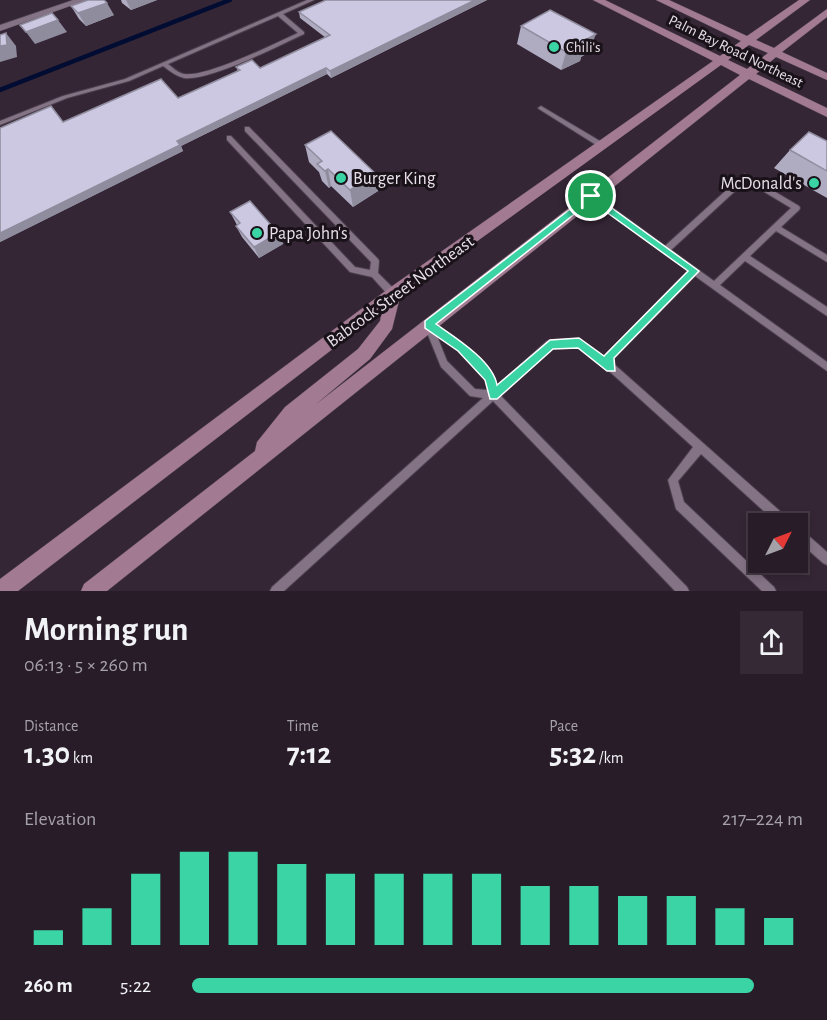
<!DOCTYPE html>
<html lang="en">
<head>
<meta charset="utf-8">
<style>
	body { margin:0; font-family:"Alegreya Sans",sans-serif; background:#342934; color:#f1f3f6; height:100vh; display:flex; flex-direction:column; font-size:22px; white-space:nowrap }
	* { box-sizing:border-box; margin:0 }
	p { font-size:20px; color:#a5a1a8 }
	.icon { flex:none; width:33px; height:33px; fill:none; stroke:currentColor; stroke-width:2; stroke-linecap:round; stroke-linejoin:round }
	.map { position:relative; height:591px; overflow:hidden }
	.sheet { display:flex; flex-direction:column; background:#281c28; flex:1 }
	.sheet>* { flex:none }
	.needle { width:39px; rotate:48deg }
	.controls { position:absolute; left:748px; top:513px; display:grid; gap:12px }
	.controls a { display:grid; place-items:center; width:60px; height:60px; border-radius:0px; background:#281c28; box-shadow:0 3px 9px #0003,0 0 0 2px #443a45; font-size:30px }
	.pin { position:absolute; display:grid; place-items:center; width:51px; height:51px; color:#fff; margin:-26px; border:3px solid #fff; border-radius:50%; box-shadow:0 2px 6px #0007 }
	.round { display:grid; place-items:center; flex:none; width:63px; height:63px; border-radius:0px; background:#342934 }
	.summary { display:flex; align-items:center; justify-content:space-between; height:102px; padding:0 24px }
	h1 { font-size:33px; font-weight:600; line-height:45px }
	.figures { display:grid; grid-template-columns:repeat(3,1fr); gap:9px; height:102px; padding:6px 24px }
	.figures div { display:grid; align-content:center }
	.figures b { font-size:30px; font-weight:600 }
	.figures small { font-size:16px; font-weight:400 }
	.figures p { font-size:16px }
	.chart { height:168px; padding:12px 24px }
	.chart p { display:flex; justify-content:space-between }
	.chart svg { width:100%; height:108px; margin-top:6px; stroke:#3ad4a5; stroke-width:6 }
	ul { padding:0 24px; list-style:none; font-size:20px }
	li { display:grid; grid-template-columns:96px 72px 1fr; align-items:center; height:45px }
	li i { height:15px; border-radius:8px; background:#3ad4a5 }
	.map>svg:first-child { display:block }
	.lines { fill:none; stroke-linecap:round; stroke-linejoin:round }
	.stream { stroke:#010c32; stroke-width:4.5 }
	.lane-casing { stroke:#4e414e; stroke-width:2 }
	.street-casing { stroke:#4e414e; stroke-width:1 }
	.secondary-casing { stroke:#4e414e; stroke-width:1 }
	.lane { fill:#847385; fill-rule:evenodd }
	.street { fill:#847385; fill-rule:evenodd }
	.secondary { fill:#a27a91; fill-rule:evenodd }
	.wall { fill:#afacc2 }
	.shaded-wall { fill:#8f8c9e }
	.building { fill:#ccc8e1; stroke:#8f8c9e; stroke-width:1.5 }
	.route { fill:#3ad4a5; stroke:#fff; stroke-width:1.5; fill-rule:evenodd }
	.poi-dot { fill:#3ad4a5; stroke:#191219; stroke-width:2 }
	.labels { text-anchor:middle; stroke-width:6; stroke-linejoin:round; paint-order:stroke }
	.far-poi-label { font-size:15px; fill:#e9dfe9; stroke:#191219; text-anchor:start }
	.far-street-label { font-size:15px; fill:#e9dfe9; stroke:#191219 }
	.poi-label { font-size:18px; fill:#e9dfe9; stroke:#191219; text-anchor:start }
	.street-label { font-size:18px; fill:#e9dfe9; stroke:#191219 }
</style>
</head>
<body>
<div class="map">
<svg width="827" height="591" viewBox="0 0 827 591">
	<rect width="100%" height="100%" fill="#352636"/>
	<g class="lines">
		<polyline class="stream" points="0,90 230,0"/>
		<defs>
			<g id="lane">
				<path d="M 307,0 L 314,0 L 283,14 L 304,32 L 304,34 C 278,46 210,81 184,78 C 176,76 170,71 163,66 L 129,81 L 67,98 L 0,125 L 0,121 L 63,96 L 125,79 ZM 278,16 L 298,33 C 276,43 206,78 184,74 C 178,73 173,68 168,64 Z"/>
				<polygon points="541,106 605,144 605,148 601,148 539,109 538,108"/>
				<polygon points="245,127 249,127 378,259 379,261 378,273 396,291 397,294 396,297 393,298 390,297 372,277 350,272 227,140 227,136 231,136 355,267 370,270 371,262 245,131"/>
				<path d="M 745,174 L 799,206 L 800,208 L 799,210 L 781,227 L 827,255 L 827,262 L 776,231 L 750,256 L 827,307 L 827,316 L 745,261 L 720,285 L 827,362 L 827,371 L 695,276 L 614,358 L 615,365 L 790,520 L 791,524 L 778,524 L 701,454 L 678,481 L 684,502 L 774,587 L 776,591 L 762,591 L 676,509 L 668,480 L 693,447 L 608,370 L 578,347 L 552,348 L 500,395 L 687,587 L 689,591 L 675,591 L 493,401 L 284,591 L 270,591 L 272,587 L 483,398 L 470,396 L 441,367 L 424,325 L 425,322 L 428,321 L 431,322 C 453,336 490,360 497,386 L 547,341 L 550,340 L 579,339 L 605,357 L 606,354 L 689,271 L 588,198 L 587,196 L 588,194 L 594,194 L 665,246 L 743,175 ZM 746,181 L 791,208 L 714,281 L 671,250 ZM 437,336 L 458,350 L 486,380 L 488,390 L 475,389 L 447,361 Z"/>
				<polygon points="798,529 802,530 827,552 827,565 823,563 798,541"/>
			</g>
			<polygon id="street" points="73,0 87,0 0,31 0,25"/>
			<path id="secondary" d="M 593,0 L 605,0 L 720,56 L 741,41 L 656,0 L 669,0 L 747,36 L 799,0 L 810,0 L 756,40 L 774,48 L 827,9 L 827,17 L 782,52 L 827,73 L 827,80 L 776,57 L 756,74 L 827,108 L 827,117 L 749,79 L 107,591 L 81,591 L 84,584 L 255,451 L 257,442 L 285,407 L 358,349 L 380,321 L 382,311 L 18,591 L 0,591 L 0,579 L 388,289 L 713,61 ZM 749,45 L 768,53 L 747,69 L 728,60 ZM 721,65 L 740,75 L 315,405 L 370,359 L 392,329 L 400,297 Z"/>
		</defs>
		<use href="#lane" class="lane-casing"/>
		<use href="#street" class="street-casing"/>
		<use href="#secondary" class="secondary-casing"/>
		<use href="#lane" class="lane"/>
		<use href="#street" class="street"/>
		<use href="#secondary" class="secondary"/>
	</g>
	<g class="wall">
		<polygon points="121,0 157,0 131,10 122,3"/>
		<polygon points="326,0 487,0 331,78 327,74 181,146 183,151 0,242 0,128 63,122 178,98 238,71 236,67 260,68 326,38 300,18 299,12"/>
		<polygon points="71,6 114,15 86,26 79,19"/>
		<polygon points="521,26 589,52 581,57 580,61 561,70 517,44"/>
		<polygon points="827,141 827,198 774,168 790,150"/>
		<polygon points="305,145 376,174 378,191 353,207 331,186 329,188 322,181 319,172 309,162"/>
		<polygon points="230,212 278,233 283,244 259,258 242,237 236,226 237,225"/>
	</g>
	<g class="shaded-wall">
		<polygon points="126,0 157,0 131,10"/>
		<polygon points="475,0 487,0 331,78 330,71"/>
		<polygon points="107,3 114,15 86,26 78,13"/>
		<polygon points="58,20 67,32 35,44 26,32"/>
		<polygon points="6,33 16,46 17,57 0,62 0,46"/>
		<polygon points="596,34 589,52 581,57 580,61 561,70 566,52"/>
		<polygon points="326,68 327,74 181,146 183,151 0,242 0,233 177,141"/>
		<polygon points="328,169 331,186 329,188 325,171"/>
		<polygon points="376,174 378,191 353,207 350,190"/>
		<polygon points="278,233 283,244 259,258 254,247"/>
	</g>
	<g class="building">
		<polygon points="88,0 104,0 107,3 78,13 71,6"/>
		<polygon points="326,0 475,0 330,71 326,68 177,141 180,145 0,233 0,128 51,106 63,122 161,79 178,98 240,70 236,67 252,60 260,68 330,35 299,12"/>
		<polygon points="550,10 596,34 584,41 586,42 566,52 521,26"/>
		<polygon points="52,13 58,20 26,32 20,25"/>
		<polygon points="6,33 7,45 0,46 0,35"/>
		<polygon points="331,131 376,174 350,190 328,169 325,171 317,164 322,161 305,145"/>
		<polygon points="809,132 827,141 827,171 790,150"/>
		<polygon points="250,201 278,233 254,247 236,226 240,223 230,212"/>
	</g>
	<path class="route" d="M 591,193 L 699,271 L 614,358 L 615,371 L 607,371 L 578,348 L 553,349 L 497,399 L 490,399 L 485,380 L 458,351 L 425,328 L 425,321 ZM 591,201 L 688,271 L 604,356 L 579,338 L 550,340 L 497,385 C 493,361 456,338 436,324 Z"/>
	<g class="poi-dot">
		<circle cx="554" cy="47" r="6"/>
		<circle cx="341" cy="178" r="6"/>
		<circle cx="814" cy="183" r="6"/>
		<circle cx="257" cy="233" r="6"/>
	</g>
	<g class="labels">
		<g class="far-poi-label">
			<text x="566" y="52">Chili's</text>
		</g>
		<g class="far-street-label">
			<text transform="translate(736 51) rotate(26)" y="5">Palm Bay Road Northeast</text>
		</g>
		<g class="poi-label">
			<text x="353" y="184">Burger King</text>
			<text x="802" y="189" text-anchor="end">McDonald's</text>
			<text x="269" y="239">Papa John's</text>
		</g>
		<g class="street-label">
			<text transform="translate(400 291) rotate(-36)" y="6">Babcock Street Northeast</text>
		</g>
	</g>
</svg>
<div class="controls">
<a><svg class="needle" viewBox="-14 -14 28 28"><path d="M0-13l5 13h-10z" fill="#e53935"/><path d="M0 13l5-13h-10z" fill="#a5a1a8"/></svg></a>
</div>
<div class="pin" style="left:591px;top:196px;background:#1e9e55"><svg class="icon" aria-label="arrive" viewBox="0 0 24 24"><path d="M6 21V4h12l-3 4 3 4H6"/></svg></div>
</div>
<section class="sheet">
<div class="summary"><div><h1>Morning run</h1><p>06:13 · 5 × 260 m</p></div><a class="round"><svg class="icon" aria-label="share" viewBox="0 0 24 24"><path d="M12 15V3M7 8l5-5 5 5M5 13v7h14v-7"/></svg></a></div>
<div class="figures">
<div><p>Distance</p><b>1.30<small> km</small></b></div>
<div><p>Time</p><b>7:12</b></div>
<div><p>Pace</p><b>5:32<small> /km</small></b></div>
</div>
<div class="chart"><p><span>Elevation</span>217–224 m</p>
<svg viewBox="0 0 160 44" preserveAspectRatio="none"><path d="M5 44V38M15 44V29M25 44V15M35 44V6M45 44V6M55 44V11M65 44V15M75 44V15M85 44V15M95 44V15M105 44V20M115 44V20M125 44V24M135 44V24M145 44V29M155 44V33"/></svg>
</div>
<ul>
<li><b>260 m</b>5:22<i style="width:92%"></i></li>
</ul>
</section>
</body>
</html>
